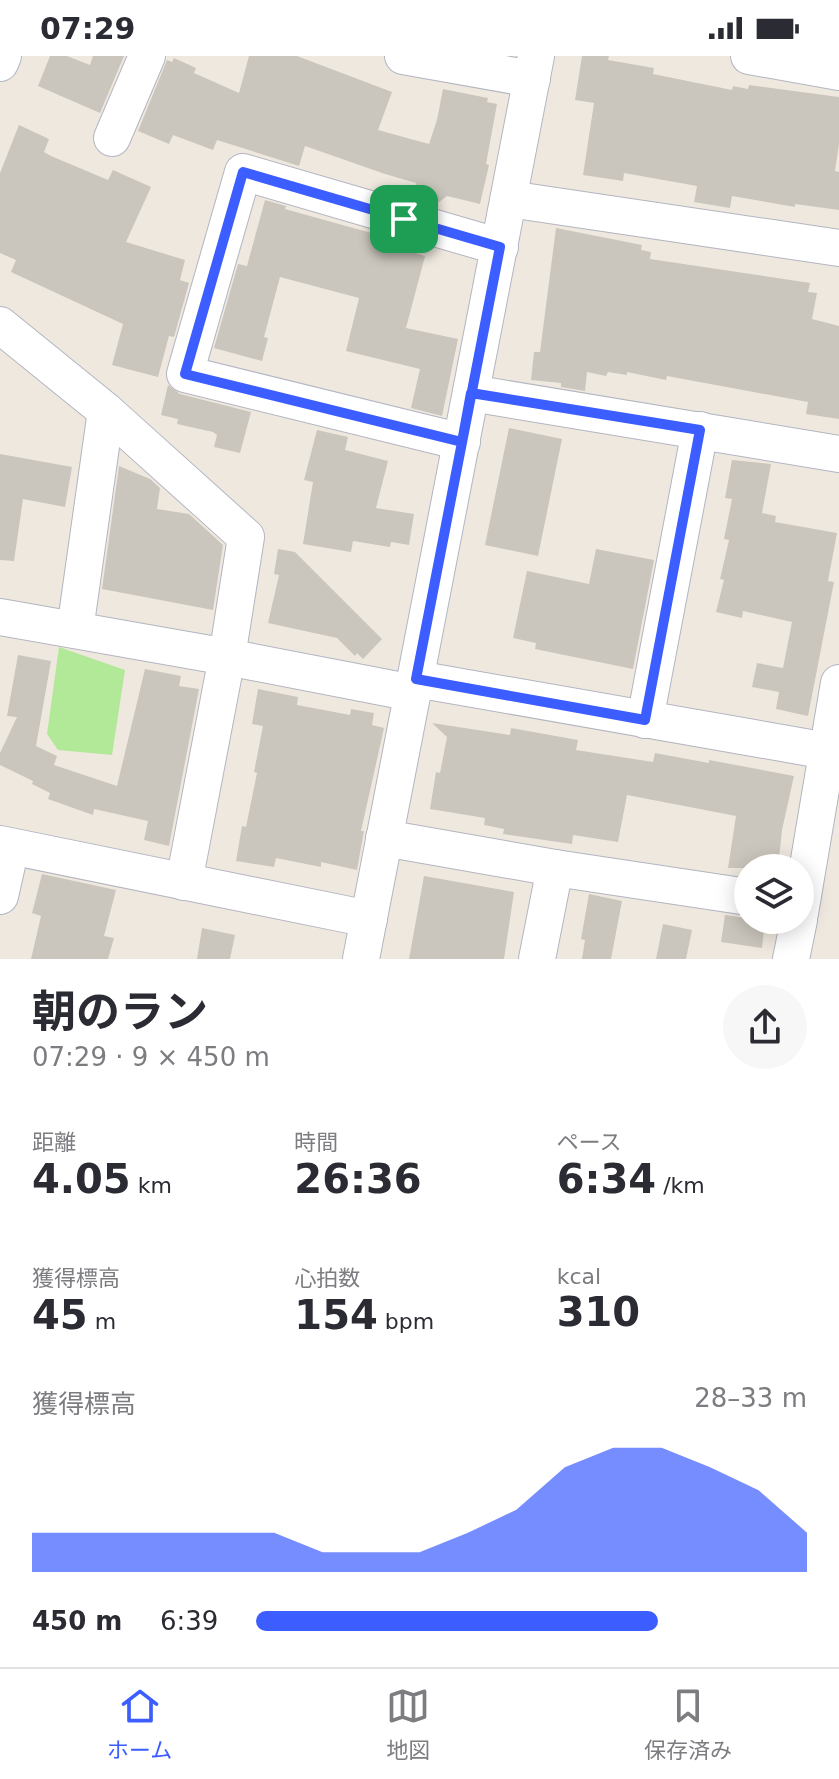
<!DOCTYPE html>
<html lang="ja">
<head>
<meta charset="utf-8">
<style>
	body { margin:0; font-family:"DejaVu Sans","Noto Sans JP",sans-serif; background:#f7f7f7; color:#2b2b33; height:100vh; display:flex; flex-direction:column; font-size:30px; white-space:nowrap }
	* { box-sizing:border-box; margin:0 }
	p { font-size:26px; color:#7c7c81 }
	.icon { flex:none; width:44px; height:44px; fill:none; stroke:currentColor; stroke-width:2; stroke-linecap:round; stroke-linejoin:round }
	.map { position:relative; height:903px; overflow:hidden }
	.drawer { display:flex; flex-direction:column; background:#fff; flex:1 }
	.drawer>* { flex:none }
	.buttons { position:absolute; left:734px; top:798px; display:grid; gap:16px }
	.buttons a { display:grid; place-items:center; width:80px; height:80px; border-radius:50%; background:#fff; box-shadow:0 4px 20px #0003; font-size:40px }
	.pin { position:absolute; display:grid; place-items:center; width:68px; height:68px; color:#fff; margin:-34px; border-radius:16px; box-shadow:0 4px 12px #0006 }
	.round { display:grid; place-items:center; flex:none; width:84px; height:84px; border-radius:42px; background:#f7f7f7 }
	.summary { display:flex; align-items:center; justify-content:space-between; height:136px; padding:0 32px }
	h1 { font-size:44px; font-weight:700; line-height:60px }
	.metrics { display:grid; grid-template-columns:repeat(3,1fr); gap:12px; height:136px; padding:8px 32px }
	.metrics div { display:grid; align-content:center }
	.metrics b { font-size:40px; font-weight:700 }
	.metrics small { font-size:22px; font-weight:400 }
	.metrics p { font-size:22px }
	.chart { height:224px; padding:16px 32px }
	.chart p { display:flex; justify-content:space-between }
	.chart svg { width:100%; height:144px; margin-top:8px; fill:#3c5dff; opacity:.7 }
	ul { padding:0 32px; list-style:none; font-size:26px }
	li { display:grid; grid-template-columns:128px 96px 1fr; align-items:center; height:60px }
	li i { height:20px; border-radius:10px; background:#3c5dff }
	.status { display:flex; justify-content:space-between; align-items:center; height:56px; padding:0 40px; background:#fff; direction:ltr }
	.status svg { height:22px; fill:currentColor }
	.dock { display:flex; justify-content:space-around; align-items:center; height:112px; border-top:2px solid #e1e1e2; background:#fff; font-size:22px; color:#7c7c81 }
	.dock a { display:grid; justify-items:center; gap:4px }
	.dock .active { color:#3c5dff }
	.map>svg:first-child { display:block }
	.green { fill:#b2e998 }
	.building { fill:#cbc6bd }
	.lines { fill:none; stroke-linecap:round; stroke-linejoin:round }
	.street-casing { stroke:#b3b5c1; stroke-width:38 }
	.street { stroke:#fff; stroke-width:36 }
	.route-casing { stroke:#fff; stroke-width:16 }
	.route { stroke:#3c5dff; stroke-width:10 }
</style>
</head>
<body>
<div class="status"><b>07:29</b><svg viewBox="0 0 49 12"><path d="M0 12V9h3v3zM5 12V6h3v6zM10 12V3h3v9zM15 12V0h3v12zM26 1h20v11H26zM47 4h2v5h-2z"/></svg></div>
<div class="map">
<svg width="839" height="903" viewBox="0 0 839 903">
	<rect width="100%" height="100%" fill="#efe8df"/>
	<polygon class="green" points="59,591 125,614 112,699 58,694 47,678"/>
	<g class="building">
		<polygon points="50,0 67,0 90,9 93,0 124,0 100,57 38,30"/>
		<polygon points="249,0 297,0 392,36 378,74 429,88 437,64 443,33 488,42 487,46 497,48 486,108 489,109 480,148 447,140 434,150 412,143 416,127 385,118 305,90 299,110 217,84 213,94 173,79 169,88 138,75 167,4 172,6 174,2 196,12 194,17 239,37"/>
		<polygon points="582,0 609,0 608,4 654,12 653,18 732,34 733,30 748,33 749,29 839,41 839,88 835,115 839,116 839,154 795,148 795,151 732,140 730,152 694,146 697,130 624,117 623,125 583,119 594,47 575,44"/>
		<polygon points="19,69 49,83 44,96 51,100 108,124 113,114 151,131 126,186 185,204 180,224 189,227 174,281 169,280 158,321 112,309 123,268 11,216 16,204 0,197 0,117"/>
		<polygon points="265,144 286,150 285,153 382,180 380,187 425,200 406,272 458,283 442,360 411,352 420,313 346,295 359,242 280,221 264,281 268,282 262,305 214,292 238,208 247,210"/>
		<polygon points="556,172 642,189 641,194 651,196 650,203 810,227 808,236 817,237 812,263 839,270 839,363 806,358 808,346 667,320 666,324 627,316 627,319 608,316 606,320 587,316 585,335 561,331 561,327 531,324 534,296 540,296"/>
		<polygon points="168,329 180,338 251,356 240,397 214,391 217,379 213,376 177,368 178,363 161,359"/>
		<polygon points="509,372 562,383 538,500 485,489"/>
		<polygon points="317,374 348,381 345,394 388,405 376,452 414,458 409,489 391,486 390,491 353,485 351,496 303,488 313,426 304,424"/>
		<polygon points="0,398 72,411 65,451 23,443 14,505 0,504"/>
		<polygon points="732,404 771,408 762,457 776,460 775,466 837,477 828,525 834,526 808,660 776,653 779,636 752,631 757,607 783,612 792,566 743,555 742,562 716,556 724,524 720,523 729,484 724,483 732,443 725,442"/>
		<polygon points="119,410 150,423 160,432 157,453 189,458 223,489 213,554 102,533"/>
		<polygon points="278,493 295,496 382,583 363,603 357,597 355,600 337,582 268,567 279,519 274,518"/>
		<polygon points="596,493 654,504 633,613 535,593 536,587 513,582 527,515 589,528"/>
		<polygon points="18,599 51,605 36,690 57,700 54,709 117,730 145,613 181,620 179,630 199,633 169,790 144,784 148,765 94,753 93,759 48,743 50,737 32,728 33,725 0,709 0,697 17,661 7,660"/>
		<polygon points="258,633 298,641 297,649 350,659 351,653 374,657 372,669 384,672 361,775 364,775 357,814 321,806 321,811 276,802 274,811 236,805 242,770 246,771 257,717 254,716 263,670 252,668"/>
		<polygon points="432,667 510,679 511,672 578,684 576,694 653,706 655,697 709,707 709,704 794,720 782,774 778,812 728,812 736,760 627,739 618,786 573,779 572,788 503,778 504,773 484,769 485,762 430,753 436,716 440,717 447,681"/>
		<polygon points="42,818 116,834 104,880 114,882 108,903 31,903 41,860 32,857"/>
		<polygon points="424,820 514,836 504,903 409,903"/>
		<polygon points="589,838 622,845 611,903 582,903 585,884 581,883"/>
		<polygon points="725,859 765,865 762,892 721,886"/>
		<polygon points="663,868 692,874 686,903 656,903"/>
		<polygon points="202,872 235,879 230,903 197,903"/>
	</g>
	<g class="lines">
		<defs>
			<g id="street">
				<polyline points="403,0 532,23"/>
				<polyline points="749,0 839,16"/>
				<polyline points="0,7 3,0"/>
				<polyline points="112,82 147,0"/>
				<polyline points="509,143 839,192"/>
				<polyline points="0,269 106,355 246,481 227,601 184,826"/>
				<polyline points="471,337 839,398"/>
				<polyline points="462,386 185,318 243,116 500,191"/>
				<polyline points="0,561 227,601 413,637"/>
				<polyline points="75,574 106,355"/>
				<polyline points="416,623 839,697"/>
				<polyline points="645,664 700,374"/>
				<polyline points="384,782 555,812 748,841"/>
				<polyline points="0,788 369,863"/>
				<polyline points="0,840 11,791"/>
				<polyline points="800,857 839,627"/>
				<polyline points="361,903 536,0"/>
				<polyline points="537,903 555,812"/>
				<polyline points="791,903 799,864"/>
			</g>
		</defs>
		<use href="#street" class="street-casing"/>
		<use href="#street" class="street"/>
	</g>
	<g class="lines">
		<defs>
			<path id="route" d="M 404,163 L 500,191 C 472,335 444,479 416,623 L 645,664 L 700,374 L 471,337 L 462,386 L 185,318 L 243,116 L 404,163"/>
		</defs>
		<use href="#route" class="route-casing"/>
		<use href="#route" class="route"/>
	</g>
</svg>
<div class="buttons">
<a><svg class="icon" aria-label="layers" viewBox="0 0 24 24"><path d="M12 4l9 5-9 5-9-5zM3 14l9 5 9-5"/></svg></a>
</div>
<div class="pin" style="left:404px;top:163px;background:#1e9e55"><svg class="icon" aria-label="arrive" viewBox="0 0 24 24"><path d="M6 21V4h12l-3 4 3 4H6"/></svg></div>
</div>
<section class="drawer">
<div class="summary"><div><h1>朝のラン</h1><p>07:29 · 9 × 450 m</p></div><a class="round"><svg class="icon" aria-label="share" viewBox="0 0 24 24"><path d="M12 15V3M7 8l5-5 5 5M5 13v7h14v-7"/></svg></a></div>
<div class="metrics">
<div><p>距離</p><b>4.05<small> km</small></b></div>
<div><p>時間</p><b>26:36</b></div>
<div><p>ペース</p><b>6:34<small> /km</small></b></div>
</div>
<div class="metrics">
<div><p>獲得標高</p><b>45<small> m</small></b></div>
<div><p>心拍数</p><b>154<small> bpm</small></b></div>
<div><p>kcal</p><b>310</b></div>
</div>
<div class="chart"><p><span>獲得標高</span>28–33 m</p>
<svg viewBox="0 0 160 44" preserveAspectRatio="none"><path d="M0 44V32L10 32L20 32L30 32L40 32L50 32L60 38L70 38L80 38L90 32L100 25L110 12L120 6L130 6L140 12L150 19L160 32V44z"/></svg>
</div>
<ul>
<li><b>450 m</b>6:39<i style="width:73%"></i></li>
</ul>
</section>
<nav class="dock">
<a class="active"><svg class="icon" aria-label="home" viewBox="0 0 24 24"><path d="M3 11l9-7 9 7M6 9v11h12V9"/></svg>ホーム</a>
<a><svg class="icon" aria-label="map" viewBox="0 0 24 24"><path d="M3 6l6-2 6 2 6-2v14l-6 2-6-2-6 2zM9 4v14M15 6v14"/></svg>地図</a>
<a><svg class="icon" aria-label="saved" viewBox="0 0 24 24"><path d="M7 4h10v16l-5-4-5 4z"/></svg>保存済み</a>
</nav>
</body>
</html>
